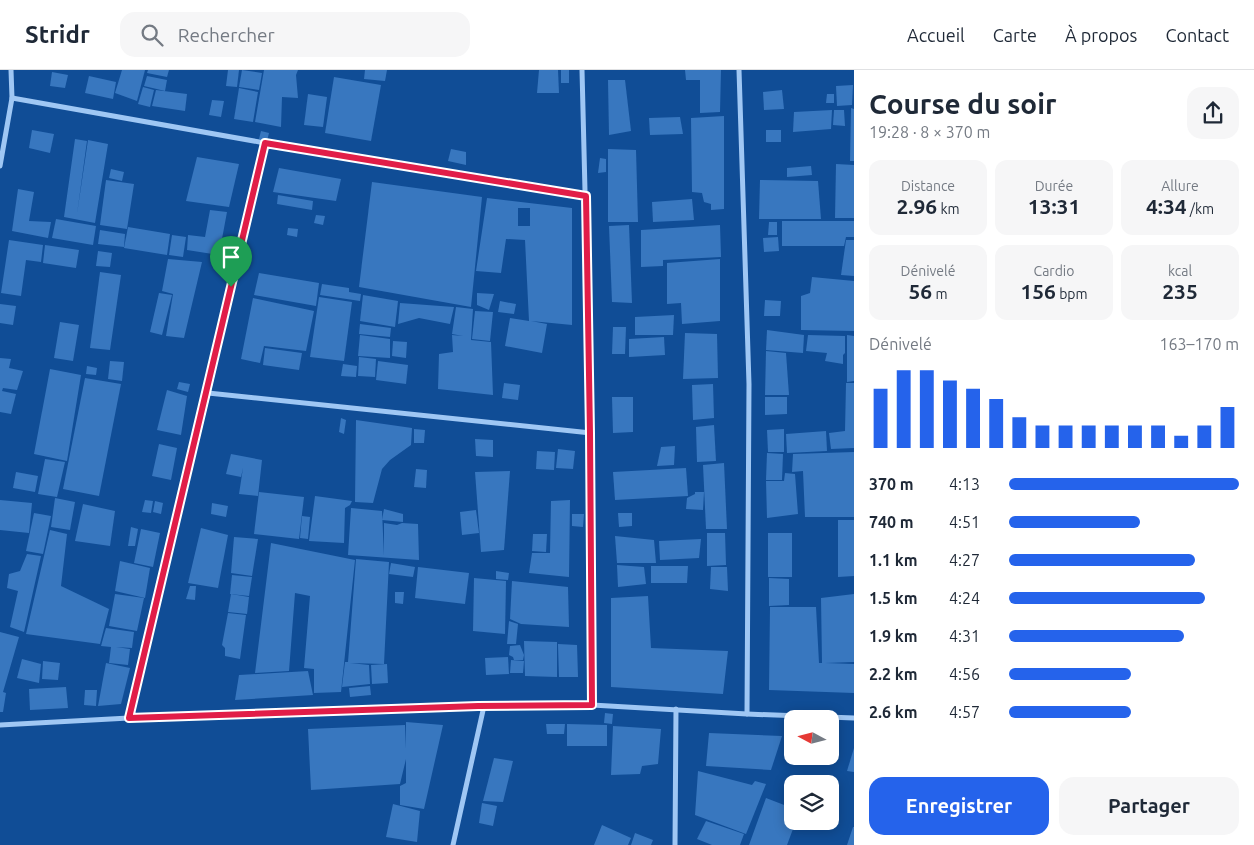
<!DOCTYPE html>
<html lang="fr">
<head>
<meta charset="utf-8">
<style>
	body { margin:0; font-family:Ubuntu,sans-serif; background:#f6f6f7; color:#1f2937; height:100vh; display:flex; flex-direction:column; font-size:19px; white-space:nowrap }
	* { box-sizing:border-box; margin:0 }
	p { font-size:16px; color:#747a83 }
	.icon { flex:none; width:28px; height:28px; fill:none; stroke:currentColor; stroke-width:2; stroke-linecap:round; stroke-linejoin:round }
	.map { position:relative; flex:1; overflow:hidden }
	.panel { display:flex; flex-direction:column; background:#fff; width:400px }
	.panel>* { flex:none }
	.needle { width:32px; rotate:277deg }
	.buttons { position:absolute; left:784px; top:640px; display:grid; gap:10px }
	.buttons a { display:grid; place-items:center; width:55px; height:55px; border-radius:10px; background:#fff; box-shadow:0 2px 12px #0003; font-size:25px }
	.pin { position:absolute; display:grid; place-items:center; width:42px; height:42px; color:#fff; margin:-51px -21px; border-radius:50% 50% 50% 0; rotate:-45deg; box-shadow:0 0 5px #0007 }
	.pin .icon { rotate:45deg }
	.round { display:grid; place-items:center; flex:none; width:52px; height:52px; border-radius:15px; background:#f6f6f7 }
	.head { display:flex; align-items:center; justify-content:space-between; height:85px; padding:0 15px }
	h1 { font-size:28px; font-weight:700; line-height:38px }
	.stats { display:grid; grid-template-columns:repeat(3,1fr); gap:8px; height:85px; padding:5px 15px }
	.stats div { display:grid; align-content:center; border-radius:12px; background:#f6f6f7; text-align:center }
	.stats b { font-size:21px; font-weight:700 }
	.stats small { font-size:14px; font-weight:400 }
	.stats p { font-size:14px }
	.chart { height:140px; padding:10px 15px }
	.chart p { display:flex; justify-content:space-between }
	.chart svg { width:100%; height:90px; margin-top:5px; stroke:#2563eb; stroke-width:6 }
	.primary-button { display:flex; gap:10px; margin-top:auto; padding:10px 15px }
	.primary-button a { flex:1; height:58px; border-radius:15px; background:#2563eb; color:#fff; font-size:20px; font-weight:700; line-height:58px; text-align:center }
	.primary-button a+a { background:#f6f6f7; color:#1f2937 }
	ul { padding:0 15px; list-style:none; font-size:16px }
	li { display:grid; grid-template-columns:80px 60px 1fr; align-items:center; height:38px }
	li i { height:12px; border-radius:6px; background:#2563eb }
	header { display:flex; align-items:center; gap:30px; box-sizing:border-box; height:70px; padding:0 25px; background:#fff; border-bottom:1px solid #e0e1e3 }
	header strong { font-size:24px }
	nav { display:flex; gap:28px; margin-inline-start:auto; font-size:18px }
	.search { width:350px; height:45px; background:#f6f6f7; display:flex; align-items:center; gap:12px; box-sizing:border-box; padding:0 18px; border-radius:15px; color:#747a83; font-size:19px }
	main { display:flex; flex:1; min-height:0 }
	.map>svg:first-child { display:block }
	.building { fill:#3877bf; fill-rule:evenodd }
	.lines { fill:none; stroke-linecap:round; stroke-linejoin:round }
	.street { stroke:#9fc7f4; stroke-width:5 }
	.route-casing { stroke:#fff; stroke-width:10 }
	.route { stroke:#e11d48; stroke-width:6 }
</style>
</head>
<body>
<header>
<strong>Stridr</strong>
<div class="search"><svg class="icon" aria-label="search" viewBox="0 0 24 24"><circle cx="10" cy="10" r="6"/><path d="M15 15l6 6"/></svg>Rechercher</div>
<nav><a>Accueil</a><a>Carte</a><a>À propos</a><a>Contact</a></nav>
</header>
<main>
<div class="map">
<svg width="854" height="775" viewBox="0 0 854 775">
	<rect width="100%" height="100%" fill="#104d96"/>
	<g class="building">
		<polygon points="122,0 145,0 137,31 115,23"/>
		<polygon points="148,0 169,0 167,7 147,3"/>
		<polygon points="228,0 239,0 237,17 226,16"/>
		<polygon points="242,0 262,3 259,20 239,17"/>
		<polygon points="264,0 298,0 296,5 298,28 282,27 281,57 255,52"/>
		<polygon points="365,0 387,0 385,11 364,9"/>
		<polygon points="539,0 558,0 559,23 537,23"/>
		<rect x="561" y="0" width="8" height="13"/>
		<polygon points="685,0 721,0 720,42 700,43 700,10 686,10"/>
		<polygon points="52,2 68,5 65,18 50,16"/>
		<polygon points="89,6 116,12 113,29 85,23"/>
		<polygon points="147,6 167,10 165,21 144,16"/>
		<polygon points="334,7 381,15 371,71 325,63"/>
		<polygon points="608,10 625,10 631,61 609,65"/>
		<polygon points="853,15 852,35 837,36 836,16"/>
		<polygon points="143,17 154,20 150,37 138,34"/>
		<polygon points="239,18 258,22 253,52 234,49"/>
		<polygon points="156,20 187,24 185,41 152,36"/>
		<polygon points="782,20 784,39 764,40 763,22"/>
		<polygon points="308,24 327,27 323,57 304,55"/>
		<polygon points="827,24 834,24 834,33 826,33"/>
		<polygon points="212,30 224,31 221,47 209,45"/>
		<polygon points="851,38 854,39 854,91 850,91"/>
		<polygon points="832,40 831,59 793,62 794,42"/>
		<polygon points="834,40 844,40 845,56 833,55"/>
		<polygon points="724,46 724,139 711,140 711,134 704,132 702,123 692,122 691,48"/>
		<polygon points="680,47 683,64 650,65 649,48"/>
		<polygon points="32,60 54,64 50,83 29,78"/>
		<rect x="766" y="60" width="15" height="12"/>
		<polygon points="261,61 269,63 267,71 259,69"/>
		<polygon points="75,69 87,71 77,144 88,70 108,74 95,153 64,147"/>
		<polygon points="451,79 466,82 466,95 448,91"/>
		<polygon points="608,79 636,80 638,152 608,152"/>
		<polygon points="197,87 239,94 229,137 186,131"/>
		<polygon points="600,88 606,89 606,102 598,103"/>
		<polygon points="836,94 854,95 854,148 835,148"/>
		<polygon points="811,96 812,105 787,107 787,98"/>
		<polygon points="279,98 341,109 336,131 273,122"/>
		<polygon points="111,99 124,102 122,111 109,108"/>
		<polygon points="106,110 134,114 127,159 100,155"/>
		<polygon points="760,110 818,111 821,149 759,149"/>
		<polygon points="372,112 482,127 471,237 359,217"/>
		<polygon points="18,119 34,122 29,151 51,152 48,168 12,161"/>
		<polygon points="278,125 313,131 312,140 277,134"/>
		<path d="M 487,128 L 572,138 L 572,255 L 531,251 L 547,254 L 542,283 L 505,276 L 510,248 L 529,251 L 525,170 L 506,169 L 501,203 L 476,201 ZM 518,138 L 530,138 L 530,156 L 518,156 Z"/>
		<polygon points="692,129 694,150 653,152 652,132"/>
		<polygon points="210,140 227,142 219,185 187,180 188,165 205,167"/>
		<polygon points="316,145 325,146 323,155 314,153"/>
		<polygon points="56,149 96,156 93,175 52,168"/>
		<polygon points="782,151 854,151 854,167 846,167 844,176 782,176"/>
		<polygon points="769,152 777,152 777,165 768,165"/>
		<polygon points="629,155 632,233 612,232 609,156"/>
		<polygon points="720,155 721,187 663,190 663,196 641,197 641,160"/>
		<polygon points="128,157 170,164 167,185 124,178"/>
		<polygon points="288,158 298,159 297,167 287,165"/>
		<polygon points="100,160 125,164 124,177 98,174"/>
		<polygon points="172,165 186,167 183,187 169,185"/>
		<polygon points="778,167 779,181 764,182 763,168"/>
		<polygon points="9,170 43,175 41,192 26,190 21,226 1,223"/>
		<polygon points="846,170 854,170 854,206 841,205"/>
		<polygon points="45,175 79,180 76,198 43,193"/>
		<polygon points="98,181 112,183 110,197 96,196"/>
		<polygon points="168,189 202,192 184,268 166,266 173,224 162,221"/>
		<polygon points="720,189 720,251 682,254 681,233 667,234 667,193"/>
		<polygon points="100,202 121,205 110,280 90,278"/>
		<polygon points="259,203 319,213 316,236 254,225"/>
		<polygon points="812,207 854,211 854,261 801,260 801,226 810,223"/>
		<polygon points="322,214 349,218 349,222 361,224 360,231 320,225"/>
		<polygon points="159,223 172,225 162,265 150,262"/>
		<polygon points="477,223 494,224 489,240 477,235"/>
		<polygon points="363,225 398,231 395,257 360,251"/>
		<polygon points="319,227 352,232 344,291 310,287"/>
		<polygon points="253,228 314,241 306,281 264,276 260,293 241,289"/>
		<polygon points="765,230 781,231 780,246 764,246"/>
		<polygon points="500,231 516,234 514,244 498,242"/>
		<polygon points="400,233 454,237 450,254 419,248 398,254"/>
		<polygon points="0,234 16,236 13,255 0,253"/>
		<polygon points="456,237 473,239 471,270 491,272 493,325 438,319 439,284 453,282 452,265 463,266 452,264"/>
		<polygon points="475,241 493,242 490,271 472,269"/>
		<polygon points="674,245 673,265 635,265 635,247"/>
		<polygon points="60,252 79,255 73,291 54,288"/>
		<polygon points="360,254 391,258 390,267 359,264"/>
		<polygon points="613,257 626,257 625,284 612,284"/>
		<polygon points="767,260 804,265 803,283 766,280"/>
		<polygon points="685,263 717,264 718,308 683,309"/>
		<polygon points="360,265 390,269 390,288 358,286"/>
		<polygon points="808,265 845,266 845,283 843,285 843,294 825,291 827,283 806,281"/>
		<polygon points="847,265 854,266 854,311 847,312"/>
		<polygon points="664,267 665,285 629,287 629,269"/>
		<polygon points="393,271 407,272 406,288 392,286"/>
		<polygon points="265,278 302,283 299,300 263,295"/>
		<polygon points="766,281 786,283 789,325 765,325"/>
		<polygon points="359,287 376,289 375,307 358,306"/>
		<polygon points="0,288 11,289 9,298 23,301 17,320 3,318 2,321 16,324 11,344 0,342"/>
		<polygon points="110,291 124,292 122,311 108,309"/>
		<polygon points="378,291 408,295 406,314 376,310"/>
		<polygon points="343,294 357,296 356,307 341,306"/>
		<polygon points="87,296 97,298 96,305 86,304"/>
		<polygon points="50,299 81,305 67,391 34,384"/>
		<polygon points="85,308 121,314 99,426 63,419"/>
		<polygon points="179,312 190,314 188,322 177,319"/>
		<polygon points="504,313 520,315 518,330 502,328"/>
		<polygon points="846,313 854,313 854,378 831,379 829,363 845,361"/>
		<polygon points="713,314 714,348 693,350 692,315"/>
		<polygon points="167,320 187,326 181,365 157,360"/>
		<polygon points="612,327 633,327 633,362 613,363"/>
		<polygon points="765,327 787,327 787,344 765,345"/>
		<polygon points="341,348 346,350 344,364 339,362"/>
		<polygon points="356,350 412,358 411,375 390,390 382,399 373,433 355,432"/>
		<polygon points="714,355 716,391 697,392 696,357"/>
		<polygon points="414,359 425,360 424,373 414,373"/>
		<polygon points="784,359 784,382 768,382 767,360"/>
		<polygon points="826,361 827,381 787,383 786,364"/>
		<polygon points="475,369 493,370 493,387 476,386"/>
		<polygon points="159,374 177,378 171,410 152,406"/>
		<polygon points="675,376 674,395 657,396 661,377"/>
		<polygon points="558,379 575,381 573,399 556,398"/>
		<polygon points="537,381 555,382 554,400 536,399"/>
		<polygon points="854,382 854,447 805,447 803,401 792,402 793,384"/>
		<polygon points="767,383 783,384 782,410 766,410"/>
		<polygon points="231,384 262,390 258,426 239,424 243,398 241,407 226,404"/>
		<polygon points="45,389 65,392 57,427 38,424"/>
		<polygon points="724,393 727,459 706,459 703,395"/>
		<polygon points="686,398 688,426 615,430 613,402"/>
		<polygon points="416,399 427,400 426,418 414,417"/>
		<polygon points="510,401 504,480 481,482 475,402"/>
		<polygon points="16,402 38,406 35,422 13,418"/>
		<polygon points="785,403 795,404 798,444 767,448 766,411 784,411"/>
		<polygon points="259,422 304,427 299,469 254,464"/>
		<polygon points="695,422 704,422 703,440 686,439 687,428 695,424"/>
		<polygon points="315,426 352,431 350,435 345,438 344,473 309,471"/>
		<polygon points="55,428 75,432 70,460 51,457"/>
		<polygon points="0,430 32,433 29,463 0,460"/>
		<polygon points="145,430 153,431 151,443 142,442"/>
		<polygon points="570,430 569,507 529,503 532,483 550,483 551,431"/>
		<polygon points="155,431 163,433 161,444 153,442"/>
		<polygon points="212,433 228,436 226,447 211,444"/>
		<polygon points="83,434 115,441 110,476 75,471"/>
		<polygon points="351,438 382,441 384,486 384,453 397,455 402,453 418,454 419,490 348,485"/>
		<polygon points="384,439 403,444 403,452 382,450"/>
		<polygon points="476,440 479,463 462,465 460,442"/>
		<polygon points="34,443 51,446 43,484 26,481"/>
		<polygon points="618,443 632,443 632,456 619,457"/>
		<polygon points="572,444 584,444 583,457 572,456"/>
		<polygon points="302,446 310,447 308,469 300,468"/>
		<polygon points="838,450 854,450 854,506 838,507"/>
		<polygon points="131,457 138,459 135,476 128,476"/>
		<polygon points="201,458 228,465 218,518 188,513"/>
		<polygon points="141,459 160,463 153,497 134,493"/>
		<polygon points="50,460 67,464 61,516 109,539 100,574 26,564"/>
		<polygon points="707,463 725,463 726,495 707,496"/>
		<rect x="768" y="463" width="24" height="44"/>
		<polygon points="533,464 547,464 546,482 532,481"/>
		<polygon points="615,466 654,470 656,493 617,493"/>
		<polygon points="234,467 258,469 252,506 231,503"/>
		<polygon points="701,469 699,488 660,490 659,471"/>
		<polygon points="271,473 355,490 341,622 314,623 314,599 304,598 310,526 295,523 289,601 255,603"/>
		<polygon points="27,484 41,486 24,562 10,557 18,521 7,518 9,504 20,501"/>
		<polygon points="356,489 389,492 384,594 350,593 369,595 370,614 342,617 345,592 348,592"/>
		<polygon points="120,491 150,498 145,528 115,521"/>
		<polygon points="391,493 415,497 413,507 389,504"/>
		<polygon points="617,495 644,497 646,514 618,517"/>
		<polygon points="651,496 688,496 687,513 651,513"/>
		<polygon points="418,497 469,503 465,534 415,528"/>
		<polygon points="711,497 727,497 728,521 710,519"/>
		<polygon points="496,501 509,503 508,510 496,509"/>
		<polygon points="232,505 252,507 249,526 230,524"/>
		<polygon points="474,508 506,511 505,564 473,561"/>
		<polygon points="769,508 789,509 789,535 769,536"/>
		<polygon points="512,511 568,517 569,557 521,554 510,549"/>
		<polygon points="190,516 196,516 195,530 186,529"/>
		<polygon points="395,522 404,522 403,534 395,533"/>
		<polygon points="115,524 144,528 137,561 109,556"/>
		<polygon points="231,524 249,527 247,544 228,542"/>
		<polygon points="854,524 854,592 825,593 854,594 854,623 769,620 770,537 816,537 819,593 822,593 821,528"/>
		<polygon points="648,526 651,578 728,581 723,624 611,617 611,528"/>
		<polygon points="228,543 246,545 240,589 225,586 225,578 222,575"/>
		<polygon points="509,551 518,554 516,574 507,574"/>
		<polygon points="106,558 134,562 132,578 116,577 130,579 128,595 109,593 111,577 101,576"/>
		<polygon points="0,562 19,567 3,622 6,623 3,642 0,642"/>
		<polygon points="524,571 557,572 557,607 525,606"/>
		<polygon points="558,574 577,575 578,607 559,607"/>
		<polygon points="520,575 524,585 523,590 514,590 513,587 509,585 510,576"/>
		<polygon points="508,587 509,604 486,605 485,588"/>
		<polygon points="22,589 41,594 39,613 17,608"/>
		<polygon points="511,590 524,591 523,603 510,603"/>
		<polygon points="43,591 60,593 58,610 42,609"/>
		<polygon points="106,593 130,598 121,634 98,636"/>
		<polygon points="387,594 388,613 372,614 371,595"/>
		<polygon points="308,601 313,625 235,630 239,605"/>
		<polygon points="370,616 371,625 350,627 349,618"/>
		<polygon points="66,617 68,638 30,640 29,619"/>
		<polygon points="85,620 97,620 96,636 84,635"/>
		<polygon points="605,643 613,644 612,654 604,653"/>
		<polygon points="406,652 443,655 424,739 400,735 400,716 406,713 406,689 400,714 311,720 308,659 405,655 406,679"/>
		<polygon points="546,654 565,654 564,664 547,664"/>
		<polygon points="567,654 607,655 607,676 567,676"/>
		<polygon points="613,656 661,659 658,694 642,696 640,704 611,705"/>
		<polygon points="709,663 782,666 771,700 706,696"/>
		<polygon points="854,678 854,702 847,701"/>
		<polygon points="494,688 513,691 503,732 483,731"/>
		<polygon points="698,701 752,715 755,711 766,714 746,764 695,745"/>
		<polygon points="766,728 792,738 792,751 796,751 787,775 749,775"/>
		<polygon points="482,733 497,736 493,756 479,753"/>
		<polygon points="393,734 420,741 417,772 386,767"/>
		<polygon points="706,751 744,764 740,775 712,775 697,769"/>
		<polygon points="602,755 631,768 628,775 594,775"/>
		<polygon points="853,757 854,757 854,775 847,775"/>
		<polygon points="635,763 653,770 651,775 631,775"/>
	</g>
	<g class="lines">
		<g class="street">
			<polyline points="582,0 591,363 592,635"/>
			<polyline points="739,0 749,314 747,644"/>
			<polyline points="12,28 265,73 586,126"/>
			<polyline points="0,96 12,28 11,0"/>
			<polyline points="208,323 591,363"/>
			<polyline points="129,648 208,323 265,73"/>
			<polyline points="0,655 129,648 478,636 592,635 747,644 854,648"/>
			<polyline points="453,775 484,636"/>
			<polyline points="675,775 676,639"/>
		</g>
	</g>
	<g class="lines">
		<defs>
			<polygon id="route" points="265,73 586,126 590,363 592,635 478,636 129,648"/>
		</defs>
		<use href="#route" class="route-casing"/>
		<use href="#route" class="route"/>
	</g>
</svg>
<div class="buttons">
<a><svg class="needle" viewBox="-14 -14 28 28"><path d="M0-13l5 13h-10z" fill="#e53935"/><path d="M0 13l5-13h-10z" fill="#747a83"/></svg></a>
<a><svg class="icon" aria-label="layers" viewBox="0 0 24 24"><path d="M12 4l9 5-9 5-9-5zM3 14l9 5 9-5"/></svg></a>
</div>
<div class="pin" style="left:231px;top:217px;background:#1e9e55"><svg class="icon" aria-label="arrive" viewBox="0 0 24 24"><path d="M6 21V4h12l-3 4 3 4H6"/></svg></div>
</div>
<section class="panel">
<div class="head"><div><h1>Course du soir</h1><p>19:28 · 8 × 370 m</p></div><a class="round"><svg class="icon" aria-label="share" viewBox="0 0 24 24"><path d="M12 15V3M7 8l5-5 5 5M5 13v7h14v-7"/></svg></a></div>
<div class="stats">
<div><p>Distance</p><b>2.96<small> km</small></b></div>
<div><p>Durée</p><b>13:31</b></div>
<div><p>Allure</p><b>4:34<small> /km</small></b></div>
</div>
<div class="stats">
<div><p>Dénivelé</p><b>56<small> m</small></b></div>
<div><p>Cardio</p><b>156<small> bpm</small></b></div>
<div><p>kcal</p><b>235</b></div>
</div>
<div class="chart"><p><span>Dénivelé</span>163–170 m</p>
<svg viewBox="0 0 160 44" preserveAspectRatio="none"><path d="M5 44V15M15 44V6M25 44V6M35 44V11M45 44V15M55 44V20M65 44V29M75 44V33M85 44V33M95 44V33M105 44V33M115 44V33M125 44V33M135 44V38M145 44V33M155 44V24"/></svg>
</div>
<ul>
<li><b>370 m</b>4:13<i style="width:100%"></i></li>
<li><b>740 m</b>4:51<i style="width:57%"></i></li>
<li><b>1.1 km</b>4:27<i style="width:81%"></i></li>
<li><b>1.5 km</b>4:24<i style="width:85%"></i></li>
<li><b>1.9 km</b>4:31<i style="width:76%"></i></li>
<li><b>2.2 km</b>4:56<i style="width:53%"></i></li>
<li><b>2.6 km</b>4:57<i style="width:53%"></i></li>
</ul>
<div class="primary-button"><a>Enregistrer</a><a>Partager</a></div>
</section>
</main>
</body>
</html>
